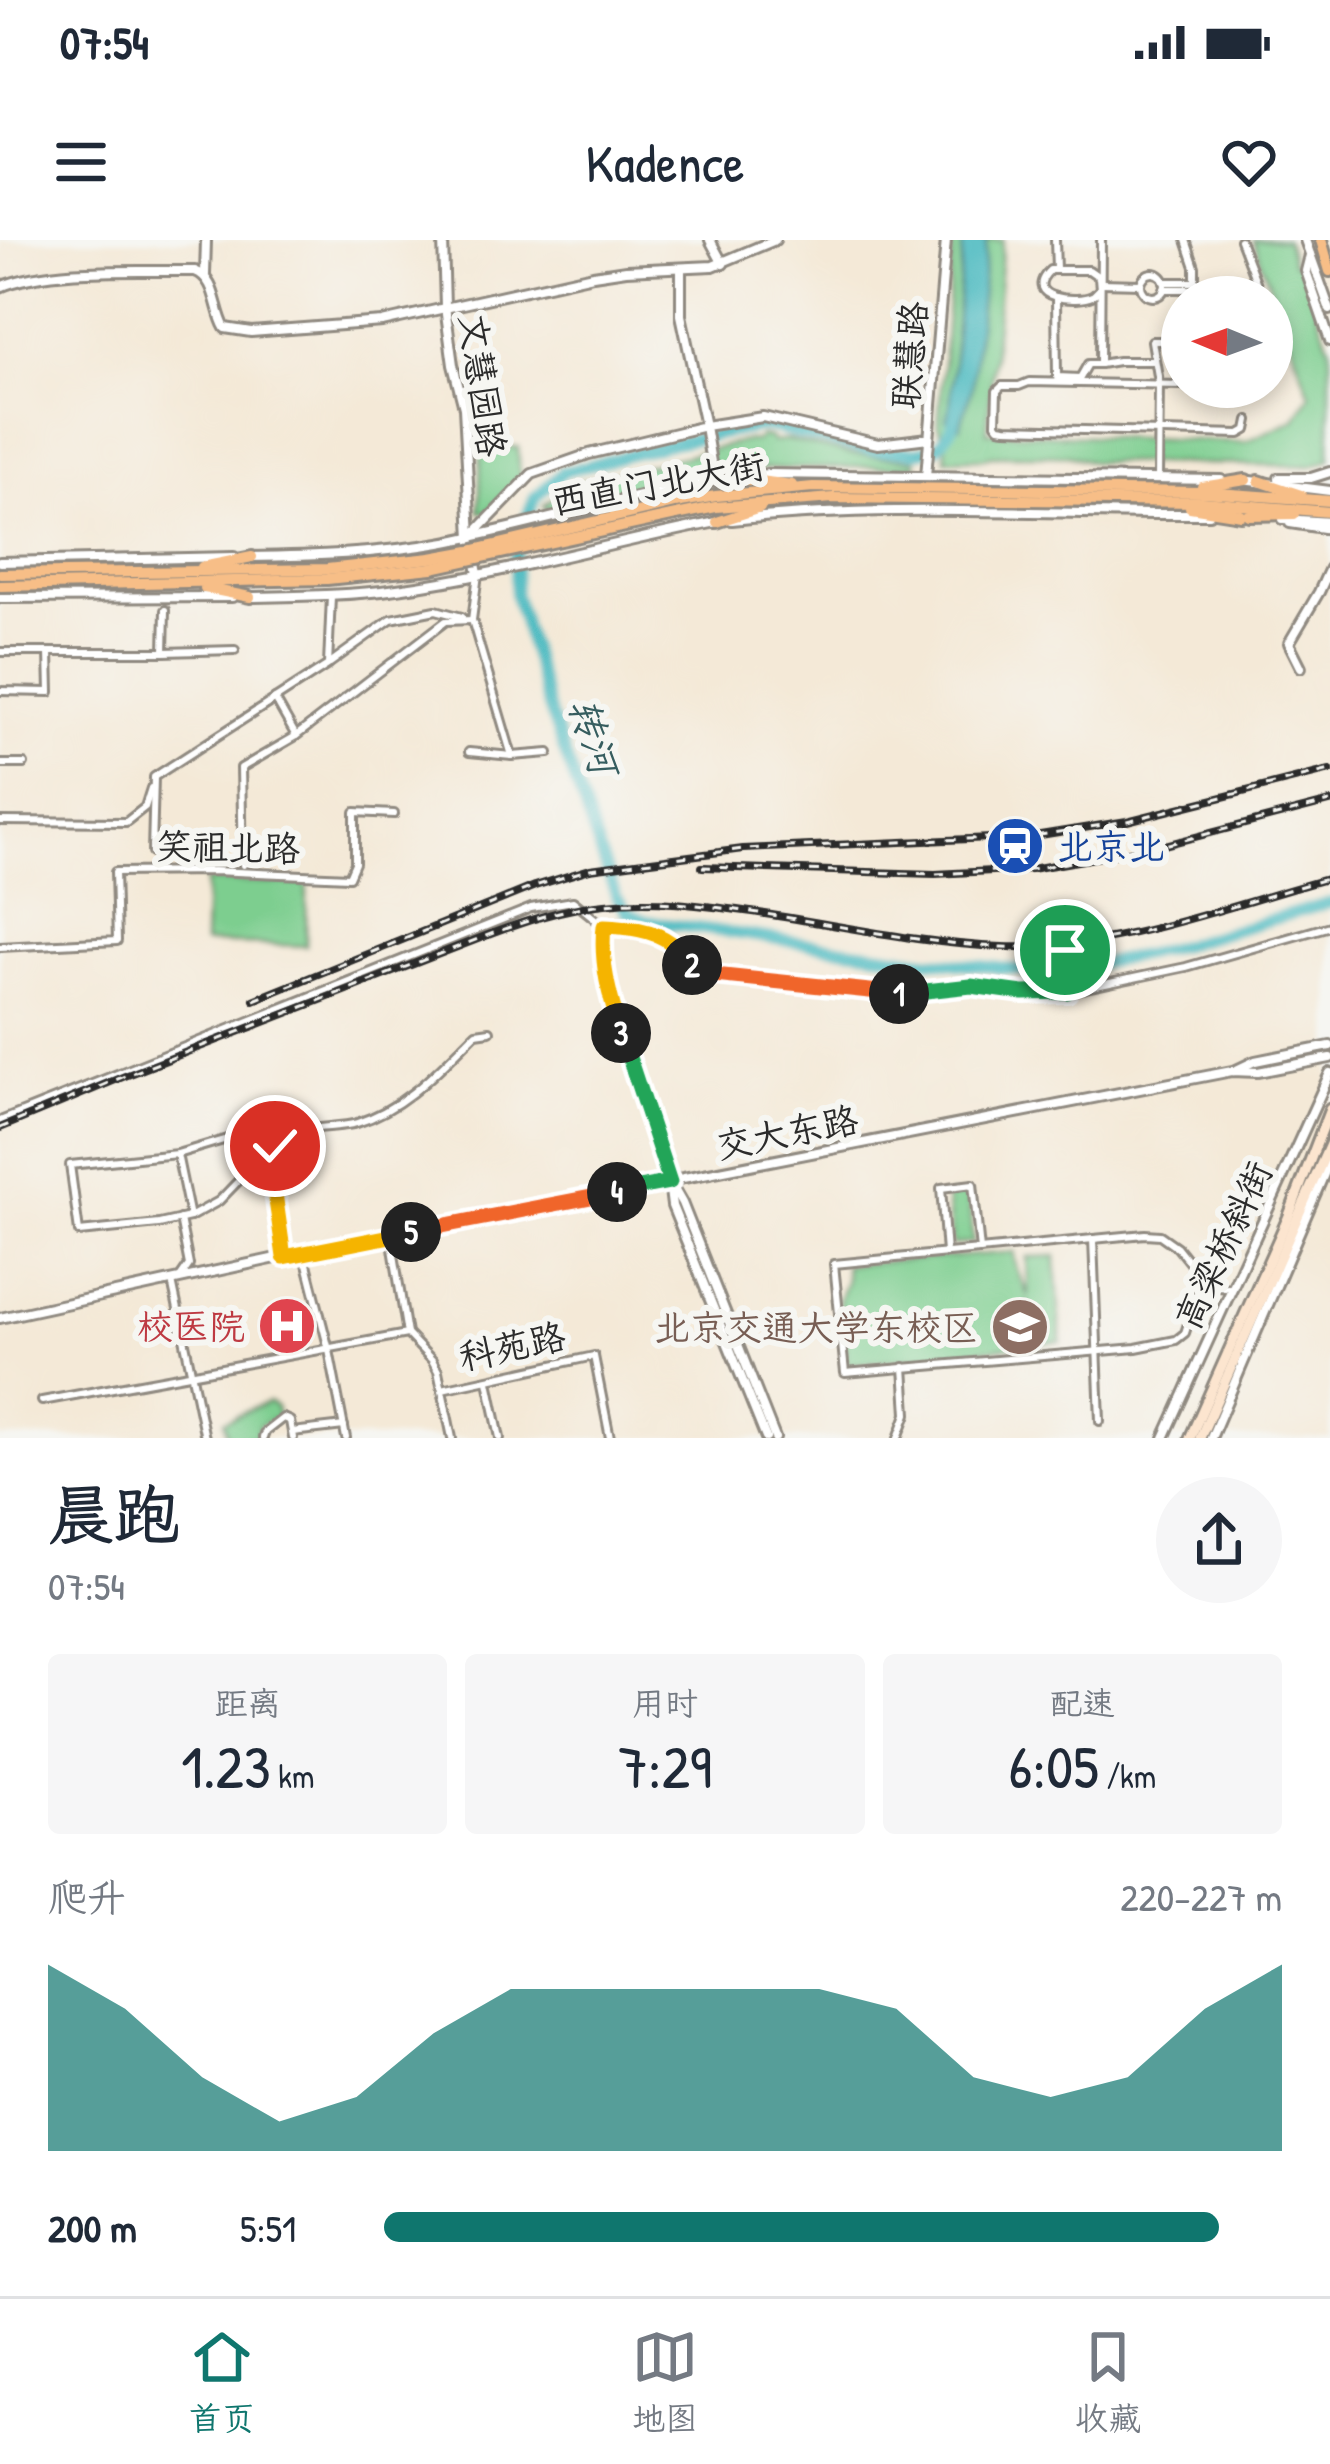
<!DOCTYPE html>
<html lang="zh">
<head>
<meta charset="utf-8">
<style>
	body { margin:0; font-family:"Patrick Hand","LXGW WenKai TC",sans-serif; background:#f6f6f7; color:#1f2937; height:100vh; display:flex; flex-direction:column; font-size:45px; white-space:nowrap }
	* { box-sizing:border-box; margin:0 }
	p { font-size:39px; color:#747a83 }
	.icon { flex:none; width:66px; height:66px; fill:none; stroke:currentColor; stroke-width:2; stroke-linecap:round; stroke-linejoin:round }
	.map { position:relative; height:1198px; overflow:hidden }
	.panel { display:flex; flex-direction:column; background:#fff; flex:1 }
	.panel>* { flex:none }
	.needle { width:78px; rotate:271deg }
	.controls { position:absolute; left:1161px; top:36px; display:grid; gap:24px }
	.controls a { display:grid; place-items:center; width:132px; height:132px; border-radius:50%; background:#fff; box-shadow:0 6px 18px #0003; font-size:60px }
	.pin { position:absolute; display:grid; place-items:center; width:102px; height:102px; color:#fff; margin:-51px; border:6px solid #fff; border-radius:50%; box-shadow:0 3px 12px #0007 }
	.km { position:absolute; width:60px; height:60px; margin:-30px; border-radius:50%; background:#222; color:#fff; font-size:33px; line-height:60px; text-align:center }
	.round { display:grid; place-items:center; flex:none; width:126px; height:126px; border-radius:63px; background:#f6f6f7 }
	.head { display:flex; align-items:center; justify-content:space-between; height:204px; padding:0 48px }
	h1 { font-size:66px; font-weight:600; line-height:90px }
	.figures { display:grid; grid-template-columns:repeat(3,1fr); gap:18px; height:204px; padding:12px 48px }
	.figures div { display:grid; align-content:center; border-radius:12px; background:#f6f6f7; text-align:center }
	.figures b { font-size:60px; font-weight:600 }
	.figures small { font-size:33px; font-weight:400 }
	.figures p { font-size:33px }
	.chart { height:336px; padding:24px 48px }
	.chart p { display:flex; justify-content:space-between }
	.chart svg { width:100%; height:216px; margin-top:12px; fill:#0f766e; opacity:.7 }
	ul { padding:0 48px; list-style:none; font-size:39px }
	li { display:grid; grid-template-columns:192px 144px 1fr; align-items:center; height:90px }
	li i { height:30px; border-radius:15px; background:#0f766e }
	.status { display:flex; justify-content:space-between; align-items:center; height:84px; padding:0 60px; background:#fff; direction:ltr }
	.status svg { height:33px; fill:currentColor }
	header { display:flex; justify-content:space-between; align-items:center; height:156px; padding:0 48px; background:#fff; font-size:54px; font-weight:600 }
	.menu { display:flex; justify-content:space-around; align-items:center; height:168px; border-top:3px solid #e0e1e3; background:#fff; font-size:33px; color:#747a83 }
	.menu a { display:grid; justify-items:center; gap:6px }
	.menu .on { color:#0f766e }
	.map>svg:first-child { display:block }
	.green { fill:#7dce8f; stroke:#547c5d; stroke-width:3 }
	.water { fill:#4ab9c0; stroke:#3a7276; stroke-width:3 }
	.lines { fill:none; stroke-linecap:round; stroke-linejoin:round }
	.river { stroke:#4ab9c0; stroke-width:12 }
	.minor-tunnel { stroke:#ccc3b5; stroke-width:6; stroke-dasharray:6 3; stroke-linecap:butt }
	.minor-casing { stroke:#908a81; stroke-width:12 }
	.tertiary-casing { stroke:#908a81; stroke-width:14 }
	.secondary-casing { stroke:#908a81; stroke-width:15 }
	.trunk-casing { stroke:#908a81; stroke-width:16 }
	.minor { stroke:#fff; stroke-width:6 }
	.tertiary { stroke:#fff; stroke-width:8 }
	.secondary { stroke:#fce5cf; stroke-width:9 }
	.trunk { stroke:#f7be87; stroke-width:10 }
	.rail-casing { stroke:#2b2b2b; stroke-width:8 }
	.rail { stroke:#f6f6f2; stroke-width:3; stroke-dasharray:9; stroke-linecap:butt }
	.trunk-bridge-casing { stroke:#908a81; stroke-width:16; stroke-linecap:butt }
	.trunk-bridge { stroke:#f7be87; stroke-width:10 }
	.split-1-casing { stroke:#fff; stroke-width:24 }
	.split-2-casing { stroke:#fff; stroke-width:24 }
	.split-3-casing { stroke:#fff; stroke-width:24 }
	.split-4-casing { stroke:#fff; stroke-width:24 }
	.split-5-casing { stroke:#fff; stroke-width:24 }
	.split-6-casing { stroke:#fff; stroke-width:24 }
	.split-1 { stroke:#22a559; stroke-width:15 }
	.split-2 { stroke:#f0652b; stroke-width:15 }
	.split-3 { stroke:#f5b400; stroke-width:15 }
	.split-4 { stroke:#22a559; stroke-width:15 }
	.split-5 { stroke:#f0652b; stroke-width:15 }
	.split-6 { stroke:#f5b400; stroke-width:15 }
	.labels { text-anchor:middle; stroke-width:12; stroke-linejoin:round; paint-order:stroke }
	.street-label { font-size:36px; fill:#2b2b2b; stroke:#f6f6f2 }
	.transit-label { font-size:36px; fill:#164399; stroke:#f6f6f2; text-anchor:start }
	.health-label { font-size:36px; fill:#be3a42; stroke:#f6f6f2; text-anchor:end }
	.education-label { font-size:36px; fill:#785e54; stroke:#f6f6f2; text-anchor:end }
	.water-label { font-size:39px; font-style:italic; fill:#365d5f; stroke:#f6f6f2 }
</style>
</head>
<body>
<div class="status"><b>07:54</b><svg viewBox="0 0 49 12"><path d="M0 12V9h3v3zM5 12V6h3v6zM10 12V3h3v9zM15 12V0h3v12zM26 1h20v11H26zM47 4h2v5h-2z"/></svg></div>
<header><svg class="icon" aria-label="menu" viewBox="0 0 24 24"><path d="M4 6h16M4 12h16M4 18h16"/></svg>Kadence<svg class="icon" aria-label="heart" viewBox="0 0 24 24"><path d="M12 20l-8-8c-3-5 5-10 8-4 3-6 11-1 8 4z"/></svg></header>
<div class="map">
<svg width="1330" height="1198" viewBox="0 0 1330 1198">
	<rect width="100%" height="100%" fill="#f6f6f2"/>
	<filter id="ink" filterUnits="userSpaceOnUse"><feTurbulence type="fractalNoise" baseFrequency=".00833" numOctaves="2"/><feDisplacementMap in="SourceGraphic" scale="24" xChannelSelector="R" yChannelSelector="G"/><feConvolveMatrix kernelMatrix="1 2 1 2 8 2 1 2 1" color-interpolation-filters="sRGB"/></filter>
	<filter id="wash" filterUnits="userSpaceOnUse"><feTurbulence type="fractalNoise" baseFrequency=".004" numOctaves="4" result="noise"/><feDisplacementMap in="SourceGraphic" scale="48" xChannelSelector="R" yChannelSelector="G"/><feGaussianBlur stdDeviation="2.7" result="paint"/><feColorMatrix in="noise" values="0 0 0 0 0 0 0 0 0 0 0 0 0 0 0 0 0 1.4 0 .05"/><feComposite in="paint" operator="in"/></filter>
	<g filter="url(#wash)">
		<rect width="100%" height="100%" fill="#f4e9d7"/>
		<g class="green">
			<polygon points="953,0 1003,0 987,192 1245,202 1295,179 1310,154 1253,0 1286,0 1292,23 1303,28 1330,109 1330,219 1312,226 1091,222 1068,215 992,215 983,218 946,219 946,204 938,186"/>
			<polygon points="761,196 770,198 773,202 788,200 852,214 916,220 916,226 725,230 549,273 543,266 570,244 748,200 756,201"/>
			<polygon points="518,207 520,238 488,273 479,272 481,208"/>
			<polygon points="206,641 307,644 306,706 204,703"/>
			<polygon points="968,954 973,1003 952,1005 947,956"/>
			<path d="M 1014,1012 C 1014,1028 1022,1041 1028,1056 L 1027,1017 L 1056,1016 L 1061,1102 L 1031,1104 L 1028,1060 L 1022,1084 L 1023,1105 L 847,1125 L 839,1060 L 846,1041 L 845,1025 Z"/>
			<polygon points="268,1162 276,1167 278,1176 259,1186 256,1198 228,1198 224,1181"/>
		</g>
		<polygon class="water" points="963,0 987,0 972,148 960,187 946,179 950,166"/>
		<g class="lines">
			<polyline class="river" points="957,171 951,189 937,208 915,212 867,209 763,186 673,203 563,232 535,257 516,305 515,354 548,467 616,656 627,672 646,681 919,719 1037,732 1076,729 1168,709 1330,663"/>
		</g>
	</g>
	<g filter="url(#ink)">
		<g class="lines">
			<polyline class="minor-tunnel" points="1233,147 1244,154"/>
			<defs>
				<g id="minor">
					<polyline points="1055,0 1056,29"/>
					<polyline points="1186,0 1195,27 1195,57"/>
					<polyline points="1240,0 1262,57"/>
					<path d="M 1050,30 L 1089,30 L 1099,37 L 1100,49 C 1097,51 1095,55 1092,56 C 1078,63 1020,59 1050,30 Z"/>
					<circle cx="1153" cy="45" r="12"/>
					<polyline points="1164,42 1196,42"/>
					<polyline points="1101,43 1141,44"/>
					<polyline points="1164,49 1196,49"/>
					<polyline points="1056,57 1057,137 1080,138 1088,124 1100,124 1101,0"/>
					<polyline points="1272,85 1277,100 1272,106"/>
					<polyline points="1100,124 1118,121 1155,121"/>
					<polyline points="1182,145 1029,142 1019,146 1002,146 997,151 996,183 999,187 1006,188 1240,194 1247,190 1249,180"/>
					<polyline points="1244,154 1249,159"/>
					<polyline points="1158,239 1159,142 1152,101 1182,101"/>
					<polyline points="478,334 472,380 512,516"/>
					<polyline points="0,412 164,412 165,370"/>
					<polyline points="164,412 235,410"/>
					<polyline points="330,423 391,379 436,370 462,377"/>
					<polyline points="0,451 50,452 49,412"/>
					<polyline points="296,496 446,381 472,380"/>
					<polyline points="469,512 512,516 549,513"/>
					<polyline points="0,524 24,524"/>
					<polyline points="0,581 126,582 145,567 151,548"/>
					<polyline points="152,612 154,537 328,425 331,356"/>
					<polyline points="243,625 241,528 296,496 275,459"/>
					<polyline points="0,707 117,701 115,632 214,631 349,637 355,623 355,572 394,574"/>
					<polyline points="1065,711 1067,752"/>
					<polyline points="0,881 531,668 573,661 604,686"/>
					<polyline points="177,914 190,977 219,961 245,934 272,932"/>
					<polyline points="670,942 608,753 602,702 604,686 633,687 662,698 672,703 692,724 714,735 890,755 971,746 1023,753 1067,752 1186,727 1330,686"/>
					<polyline points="190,977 159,984 79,992 70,925 177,914 237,896 245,934"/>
					<polyline points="180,979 189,1025 180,1038"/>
					<polygon points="1145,994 1160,995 1177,1007 1196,1031 1200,1046 1185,1093 1176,1100 1136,1108 845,1133 834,1024"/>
					<polyline points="391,996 407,1094 432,1120 438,1131 452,1198"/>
					<polyline points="1093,999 1100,1181"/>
					<polyline points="304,1012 329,1110 346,1198"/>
					<polyline points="946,1013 941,948 973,944 980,1010"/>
					<path d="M 284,1017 C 280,992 264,926 277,905 C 290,883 335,890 357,883 C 406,868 440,828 476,793 L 490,791"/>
					<polyline points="172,1041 205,1198"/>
					<polyline points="1200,1046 1233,1048"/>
					<polyline points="488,1141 500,1198"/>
					<polyline points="442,1149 594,1116 610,1198"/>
					<polyline points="42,1161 407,1094"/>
					<polyline points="292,1192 344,1186"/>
					<polyline points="263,1198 265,1192 283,1178 290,1181 293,1198"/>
					<polyline points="898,1198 907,1174 904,1127"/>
				</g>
				<g id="tertiary">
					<polyline points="443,0 445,66 453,125 464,168 471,297 478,334"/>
					<polyline points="710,0 723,24"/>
					<polyline points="1305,0 1330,70"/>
					<polyline points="1310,15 1306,31 1330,101"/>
					<polyline points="205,35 206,0"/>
					<path d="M 0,47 C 51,26 139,32 195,31 C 217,39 214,69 225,88 L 251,92 L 382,82 L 593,35 L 626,30 L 713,26 L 775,0"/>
					<polyline points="751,236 768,234 1221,240"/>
					<polyline points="926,236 946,0"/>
					<polyline points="1279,238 1311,238 1330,232"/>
					<polyline points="1242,240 1330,251"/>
					<polyline points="714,241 705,186 763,177 878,204 929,198"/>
					<polyline points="1283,279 1330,282"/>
					<path d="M 732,280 C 890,263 1050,275 1209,274"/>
					<polyline points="1290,283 1330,289"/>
					<polyline points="472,296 532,234 589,214 705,186 681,75 681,29"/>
					<path d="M 249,317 C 313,316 377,314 440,303 C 539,285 636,251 736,238"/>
					<polyline points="0,322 234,317"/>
					<path d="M 247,357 C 298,356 347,356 397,349 C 505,334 610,303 717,282"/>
					<polyline points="0,358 232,357"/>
					<polyline points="1301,427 1289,403 1319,352 1330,328"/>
					<polyline points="1234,831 1255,821 1330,806"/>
					<polyline points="670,942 682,963 775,1198"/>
					<polyline points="670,950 672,966 766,1198"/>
					<polyline points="0,1078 304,1012 1232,831 1258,832 1330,818"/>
					<polyline points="1164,1198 1330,833"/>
					<polyline points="1211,1198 1330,920"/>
				</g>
				<g id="secondary">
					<polyline points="1190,1198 1288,978 1330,869"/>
					<polyline points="1200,1198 1330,904"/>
				</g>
				<g id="trunk">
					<polyline points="1321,0 1330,31"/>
					<polyline points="734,238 792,245"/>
					<polyline points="1259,241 1301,255"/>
					<polyline points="1202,247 1246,240"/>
					<polyline points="675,263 716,256 813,247 1203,252 1330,261"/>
					<polyline points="1190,267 1241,275"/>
					<polyline points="676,275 716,267 833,258 1202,262 1330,272"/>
					<polyline points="1249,275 1294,274"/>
					<polyline points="717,282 760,268"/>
					<polyline points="202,327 252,317"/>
					<polyline points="0,334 327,329 431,318"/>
					<polyline points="0,346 327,339 432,328"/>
					<polyline points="205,348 250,357"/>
				</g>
			</defs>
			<use href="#minor" class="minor-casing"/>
			<use href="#tertiary" class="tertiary-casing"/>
			<use href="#secondary" class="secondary-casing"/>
			<use href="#trunk" class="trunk-casing"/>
			<use href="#minor" class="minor"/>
			<use href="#tertiary" class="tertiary"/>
			<use href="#secondary" class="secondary"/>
			<use href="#trunk" class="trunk"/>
			<defs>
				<g id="rail">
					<polyline points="702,627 935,634 1031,629 1153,608 1330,562"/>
					<polyline points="254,760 535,646 590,629 743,609 1034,596 1127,581 1330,530"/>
					<path d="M 0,888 L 125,836 L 483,697 C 522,682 563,668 605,664 C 657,658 708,666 759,673 C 838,685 923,704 1002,707 C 1115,711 1223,667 1330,638"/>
				</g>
			</defs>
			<use href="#rail" class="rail-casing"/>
			<use href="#rail" class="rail"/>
			<defs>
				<g id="trunk-bridge">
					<polyline points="431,318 470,311 675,263"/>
					<polyline points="432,328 676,275"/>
				</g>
			</defs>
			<use href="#trunk-bridge" class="trunk-bridge-casing"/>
			<use href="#trunk-bridge" class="trunk-bridge"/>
		</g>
	</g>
	<g class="lines" filter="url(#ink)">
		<defs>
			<polyline id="split-1" points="899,754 971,746 1023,753 1067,752 1065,710"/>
			<polyline id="split-2" points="692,725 714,735 899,754"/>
			<path id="split-3" d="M 621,793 C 610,758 600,723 604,686 C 626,687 653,689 671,703 C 679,709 685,718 692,725"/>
			<polyline id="split-4" points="617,952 670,942 621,793"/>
			<polyline id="split-5" points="411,992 617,952"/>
			<polyline id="split-6" points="275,906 272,932 284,1017 411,992"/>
		</defs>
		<use href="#split-1" class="split-1-casing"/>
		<use href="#split-2" class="split-2-casing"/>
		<use href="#split-3" class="split-3-casing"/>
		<use href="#split-4" class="split-4-casing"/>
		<use href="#split-5" class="split-5-casing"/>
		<use href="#split-6" class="split-6-casing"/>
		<use href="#split-1" class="split-1"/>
		<use href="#split-2" class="split-2"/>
		<use href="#split-3" class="split-3"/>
		<use href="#split-4" class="split-4"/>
		<use href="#split-5" class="split-5"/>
		<use href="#split-6" class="split-6"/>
	</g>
	<defs>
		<symbol id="station-disc" viewBox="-11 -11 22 22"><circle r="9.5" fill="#1a4fb4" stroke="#f6f6f2"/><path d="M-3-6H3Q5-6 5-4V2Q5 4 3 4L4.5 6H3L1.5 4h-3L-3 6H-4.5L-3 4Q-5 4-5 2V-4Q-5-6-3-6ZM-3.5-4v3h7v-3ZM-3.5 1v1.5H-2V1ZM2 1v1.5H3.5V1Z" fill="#fff"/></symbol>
		<symbol id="hospital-disc" viewBox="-11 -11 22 22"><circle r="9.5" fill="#e0444e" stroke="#f6f6f2"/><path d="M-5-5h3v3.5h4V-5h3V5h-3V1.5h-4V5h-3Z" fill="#fff"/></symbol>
		<symbol id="university-disc" viewBox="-11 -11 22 22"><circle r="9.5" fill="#8d6e63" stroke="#f6f6f2"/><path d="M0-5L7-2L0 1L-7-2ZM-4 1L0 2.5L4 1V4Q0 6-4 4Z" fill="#fff"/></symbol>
	</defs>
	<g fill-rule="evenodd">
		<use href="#station-disc" x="982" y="573" width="66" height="66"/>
		<use href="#hospital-disc" x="254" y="1053" width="66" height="66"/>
		<use href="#university-disc" x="987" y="1054" width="66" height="66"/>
	</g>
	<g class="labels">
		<g class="street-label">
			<text transform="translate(909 115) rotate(-85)" y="13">联慧路</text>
			<text transform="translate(483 145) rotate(82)" y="13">文慧园路</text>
			<text transform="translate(658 243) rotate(-10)" y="13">西直门北大街</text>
			<text transform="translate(228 607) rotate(1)" y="13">笑祖北路</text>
			<text transform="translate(787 892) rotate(-11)" y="13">交大东路</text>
			<text transform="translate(1223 1005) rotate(-65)" y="13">高梁桥斜街</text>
			<text transform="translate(512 1106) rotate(-12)" y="13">科苑路</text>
		</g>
		<g class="transit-label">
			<text x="1057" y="619">北京北</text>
		</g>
		<g class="health-label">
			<text x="245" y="1099">校医院</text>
		</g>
		<g class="education-label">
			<text x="978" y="1100">北京交通大学东校区</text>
		</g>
		<g class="water-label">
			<text transform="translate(594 496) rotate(72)" y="14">转河</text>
		</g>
	</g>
</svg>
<div class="controls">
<a><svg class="needle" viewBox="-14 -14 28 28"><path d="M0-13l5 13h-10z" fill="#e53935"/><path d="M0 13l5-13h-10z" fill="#747a83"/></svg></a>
</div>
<div class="pin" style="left:1065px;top:710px;background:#1e9e55"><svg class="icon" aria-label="arrive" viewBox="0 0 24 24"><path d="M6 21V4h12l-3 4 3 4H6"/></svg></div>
<div class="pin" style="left:275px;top:906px;background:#d93025"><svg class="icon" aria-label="check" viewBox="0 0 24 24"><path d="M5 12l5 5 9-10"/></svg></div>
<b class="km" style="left:899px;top:754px">1</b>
<b class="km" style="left:692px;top:725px">2</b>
<b class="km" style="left:621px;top:793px">3</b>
<b class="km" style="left:617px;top:952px">4</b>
<b class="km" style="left:411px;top:992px">5</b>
</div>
<section class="panel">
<div class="head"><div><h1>晨跑</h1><p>07:54</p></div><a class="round"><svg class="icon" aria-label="share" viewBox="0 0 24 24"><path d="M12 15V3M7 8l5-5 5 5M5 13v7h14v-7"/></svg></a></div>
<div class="figures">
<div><p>距离</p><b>1.23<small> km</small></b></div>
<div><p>用时</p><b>7:29</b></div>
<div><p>配速</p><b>6:05<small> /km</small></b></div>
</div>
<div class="chart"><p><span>爬升</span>220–227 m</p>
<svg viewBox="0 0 160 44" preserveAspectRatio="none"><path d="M0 44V6L10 15L20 29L30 38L40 33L50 20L60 11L70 11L80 11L90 11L100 11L110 15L120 29L130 33L140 29L150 15L160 6V44z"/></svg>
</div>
<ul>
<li><b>200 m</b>5:51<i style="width:93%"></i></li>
</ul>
</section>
<nav class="menu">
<a class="on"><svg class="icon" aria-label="home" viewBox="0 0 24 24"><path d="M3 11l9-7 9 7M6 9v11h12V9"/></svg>首页</a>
<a><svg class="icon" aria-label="map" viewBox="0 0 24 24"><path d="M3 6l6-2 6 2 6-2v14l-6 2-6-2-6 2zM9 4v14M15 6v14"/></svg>地图</a>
<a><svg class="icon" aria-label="saved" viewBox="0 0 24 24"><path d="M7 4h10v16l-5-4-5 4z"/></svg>收藏</a>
</nav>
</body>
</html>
